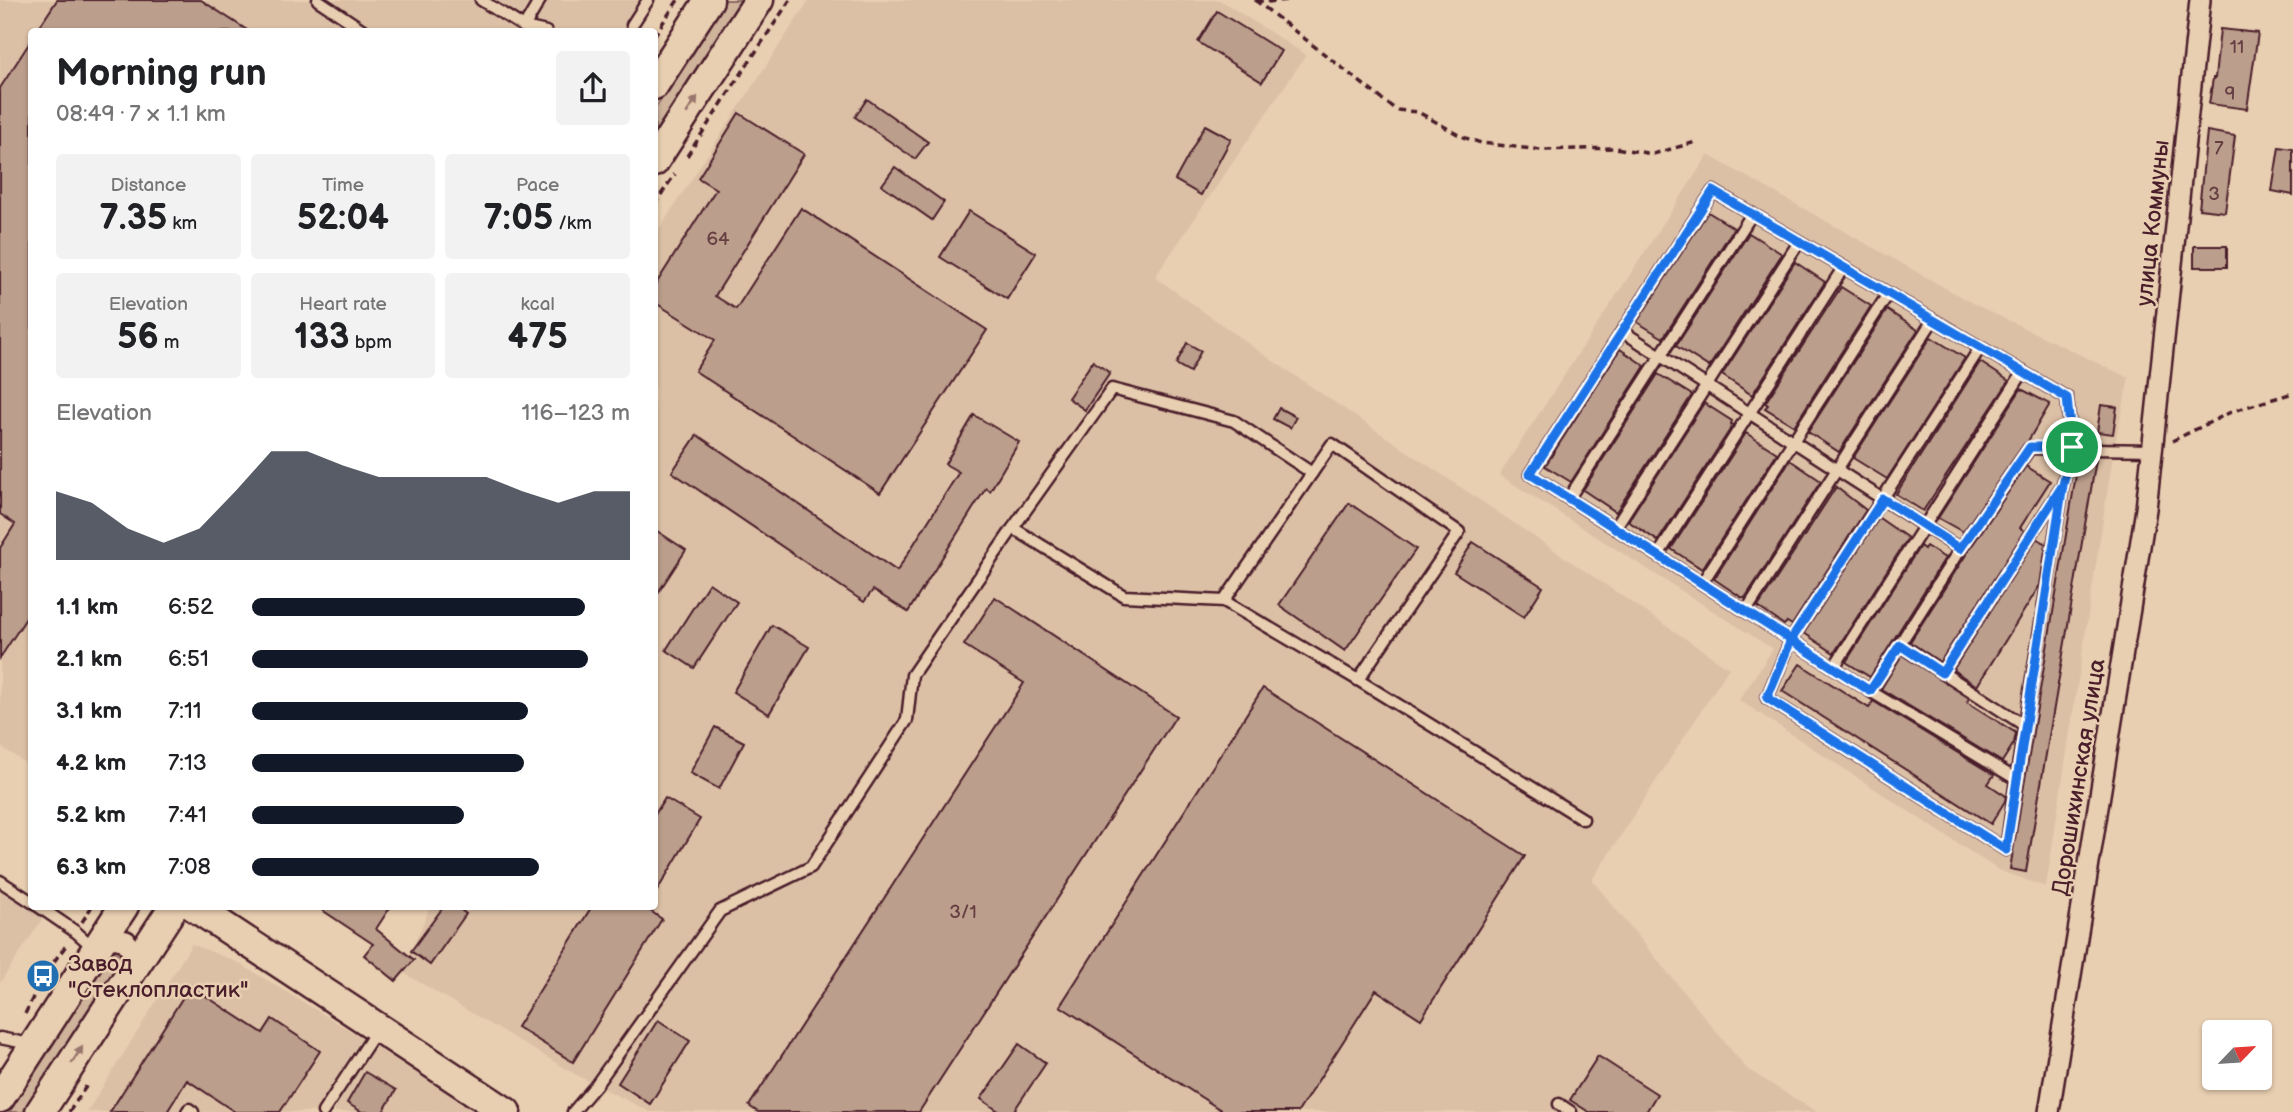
<!DOCTYPE html>
<html lang="en">
<head>
<meta charset="utf-8">
<style>
	body { margin:0; font-family:"Balsamiq Sans",sans-serif; background:#f2f2f2; color:#202124; height:100vh; display:flex; flex-direction:column; font-size:26px; white-space:nowrap }
	* { box-sizing:border-box; margin:0 }
	p { font-size:23px; color:#757577 }
	.icon { flex:none; width:38px; height:38px; fill:none; stroke:currentColor; stroke-width:2; stroke-linecap:round; stroke-linejoin:round }
	.map { position:relative; flex:1; overflow:hidden }
	.details { position:absolute; left:28px; top:28px; width:630px; height:882px; display:flex; flex-direction:column; background:#fff; border-radius:7px; box-shadow:0 2px 5px #0004 }
	.details>* { flex:none }
	.needle { width:46px; rotate:65deg }
	.fabs { position:absolute; left:2202px; top:1020px; display:grid; gap:14px }
	.fabs a { display:grid; place-items:center; width:70px; height:70px; border-radius:7px; background:#fff; box-shadow:0 2px 5px #0004; font-size:35px }
	.pin { position:absolute; display:grid; place-items:center; width:60px; height:60px; color:#fff; margin:-30px; border:4px solid #fff; border-radius:50%; box-shadow:0 2px 7px #0007 }
	.round { display:grid; place-items:center; flex:none; width:74px; height:74px; border-radius:7px; background:#f2f2f2 }
	.head { display:flex; align-items:center; justify-content:space-between; height:119px; padding:0 28px }
	h1 { font-size:38px; font-weight:700; line-height:52px }
	.stats { display:grid; grid-template-columns:repeat(3,1fr); gap:10px; height:119px; padding:7px 28px }
	.stats div { display:grid; align-content:center; border-radius:7px; background:#f2f2f2; text-align:center }
	.stats b { font-size:35px; font-weight:700 }
	.stats small { font-size:19px; font-weight:400 }
	.stats p { font-size:19px }
	.chart { height:196px; padding:14px 28px }
	.chart p { display:flex; justify-content:space-between }
	.chart svg { width:100%; height:126px; margin-top:7px; fill:#111827; opacity:.7 }
	ul { padding:0 28px; list-style:none; font-size:23px }
	li { display:grid; grid-template-columns:112px 84px 1fr; align-items:center; height:52px }
	li i { height:18px; border-radius:9px; background:#111827 }
	.map>svg:first-child { display:block }
	.built { fill:#dcc0a6 }
	.green { fill:#cfb39b; stroke:#8c6963; stroke-width:2 }
	.building { fill:#bc9e8c; stroke:#4a1f2b; stroke-width:2 }
	.lines { fill:none; stroke-linecap:round; stroke-linejoin:round }
	.lane-casing { stroke:#4a1f2b; stroke-width:15 }
	.street-casing { stroke:#4a1f2b; stroke-width:24 }
	.secondary-casing { stroke:#4a1f2b; stroke-width:33 }
	.path { stroke:#4a1f2b; stroke-width:3.5; stroke-dasharray:7 5; stroke-linecap:butt }
	.lane { stroke:#e9cfb1; stroke-width:10 }
	.street { stroke:#e9cfb1; stroke-width:19 }
	.secondary { stroke:#e9cfb1; stroke-width:28 }
	.oneway { fill:#9a776e }
	.route-casing { stroke:#fff; stroke-width:14 }
	.route { stroke:#1a73e8; stroke-width:9 }
	.labels { text-anchor:middle; stroke-width:5; stroke-linejoin:round; paint-order:stroke }
	.number-label { font-size:19px; fill:#663f43 }
	.street-label { font-size:23px; fill:#4a1f2b; stroke:#e9cfb1 }
	.poi-label { font-size:23px; fill:#4a1f2b; stroke:#e9cfb1; text-anchor:start }
</style>
</head>
<body>
<div class="map">
<svg width="2293" height="1112" viewBox="0 0 2293 1112">
	<rect width="100%" height="100%" fill="#e9cfb1"/>
	<filter id="ink" filterUnits="userSpaceOnUse"><feTurbulence type="fractalNoise" baseFrequency=".0143" numOctaves="2"/><feDisplacementMap in="SourceGraphic" scale="14" xChannelSelector="R" yChannelSelector="G"/><feConvolveMatrix kernelMatrix="1 2 1 2 8 2 1 2 1" color-interpolation-filters="sRGB"/></filter>
	<g filter="url(#ink)">
		<g class="built">
			<polygon points="0,0 656,0 635,31 32,32 31,767 0,746"/>
			<polygon points="809,0 1220,0 1306,55 1155,277 1263,354 1729,668 1592,880 1747,1069 1817,1112 650,1112 580,1077 402,972 430,907 654,906 655,235"/>
			<polygon points="1708,155 1974,304 2129,378 2114,449 2046,887 1998,870 1739,700 1773,649 1499,475"/>
			<polygon points="0,888 44,917 0,983"/>
			<polygon points="192,944 237,962 485,1112 87,1112"/>
		</g>
		<g class="green">
			<polygon points="725,0 745,0 655,139 655,109"/>
			<polygon points="112,950 120,955 120,962 24,1112 1,1112 42,1048"/>
		</g>
		<g class="building">
			<polygon points="57,0 201,0 250,32 36,32"/>
			<polygon points="1217,11 1281,51 1262,82 1198,42"/>
			<polygon points="2220,29 2258,33 2247,109 2209,104 2213,78 2215,78"/>
			<polygon points="32,39 32,609 0,658 0,548 15,524 0,514 0,88"/>
			<polygon points="867,99 928,142 915,159 855,117"/>
			<polygon points="739,113 804,154 715,296 736,309 801,208 987,330 880,493 695,371 715,340 654,302 654,287 716,189 698,178"/>
			<polygon points="1205,125 1231,139 1201,195 1175,180"/>
			<polygon points="2207,131 2235,136 2225,212 2199,209"/>
			<polygon points="2279,147 2293,149 2293,195 2272,191"/>
			<polygon points="895,167 944,202 932,220 882,185"/>
			<polygon points="969,211 1036,253 1007,299 940,257"/>
			<polygon points="1708,212 1734,228 1663,338 1637,322"/>
			<polygon points="1749,233 1782,254 1709,367 1676,346"/>
			<rect x="2194" y="246" width="33" height="21"/>
			<polygon points="1795,262 1825,282 1752,395 1722,375"/>
			<polygon points="1841,287 1871,306 1794,426 1765,408 1768,405 1765,403"/>
			<polygon points="1887,310 1918,330 1839,452 1808,432"/>
			<polygon points="1931,337 1965,358 1887,479 1853,458"/>
			<polygon points="1187,343 1201,351 1190,372 1176,364"/>
			<polygon points="1620,349 1645,366 1571,482 1545,466"/>
			<polygon points="1093,361 1110,373 1085,410 1068,398"/>
			<polygon points="1980,362 2009,381 1923,511 1896,494"/>
			<polygon points="1658,374 1692,395 1616,512 1583,490"/>
			<polygon points="2021,389 2050,404 2028,441 2024,444 1963,532 1938,518"/>
			<polygon points="1704,403 1732,421 1731,424 1733,425 1658,541 1628,521"/>
			<polygon points="2101,405 2117,407 2113,434 2097,432"/>
			<polygon points="1279,408 1296,417 1290,428 1273,419"/>
			<polygon points="974,415 1019,442 990,491 986,488 908,612 873,590 864,602 672,472 697,435 897,571 959,472 945,464"/>
			<polygon points="1746,433 1777,453 1702,569 1671,549"/>
			<polygon points="2079,457 2096,460 2026,872 2010,869"/>
			<polygon points="1790,460 1821,481 1745,598 1741,597 1714,579"/>
			<polygon points="2026,466 2050,481 2020,528 2025,531 1940,662 1910,642 1969,550"/>
			<polygon points="1836,487 1866,510 1792,625 1787,622 1784,625 1758,607"/>
			<polygon points="1349,503 1416,549 1345,651 1279,605"/>
			<polygon points="1879,518 1908,538 1834,653 1804,633"/>
			<polygon points="654,529 686,550 654,599"/>
			<polygon points="2037,538 2046,544 2040,585 1977,686 1953,670"/>
			<polygon points="1473,542 1543,587 1524,617 1454,572"/>
			<polygon points="1920,546 1924,549 1926,546 1945,558 1870,677 1846,662"/>
			<polygon points="709,583 737,602 694,668 666,650"/>
			<polygon points="995,597 1176,716 919,1112 758,1112 749,1106 1024,683 964,645"/>
			<polygon points="772,625 809,647 769,714 733,692"/>
			<polygon points="1902,655 1969,698 1967,702 2016,733 2014,743 2002,762 1881,689"/>
			<polygon points="1800,664 1869,708 1873,701 1994,775 1988,784 2006,796 2005,801 1991,824 1782,691"/>
			<polygon points="1263,688 1525,856 1421,1019 1376,990 1298,1112 1224,1112 1060,1006"/>
			<polygon points="715,727 744,742 719,789 690,773"/>
			<polygon points="665,798 700,819 654,896 654,816"/>
			<polygon points="316,906 391,906 376,929 414,960 396,981 364,955 373,944"/>
			<polygon points="444,906 456,906 466,914 430,965 411,951"/>
			<polygon points="592,906 643,906 662,919 573,1062 517,1027"/>
			<polygon points="190,986 263,1033 272,1019 320,1051 280,1112 235,1112 187,1080 167,1112 110,1112"/>
			<polygon points="658,1020 690,1041 650,1104 618,1083"/>
			<polygon points="1019,1044 1046,1063 1013,1112 1000,1112 981,1099"/>
			<polygon points="1598,1056 1657,1094 1646,1112 1589,1112 1570,1100"/>
			<polygon points="365,1072 396,1090 383,1112 362,1112 347,1103"/>
		</g>
		<g class="lines">
			<defs>
				<g id="lane">
					<polyline points="318,0 366,32"/>
					<polyline points="481,0 524,27 540,0"/>
					<polyline points="632,25 648,0"/>
					<polyline points="524,27 546,32"/>
					<polyline points="1622,331 1960,549"/>
					<polyline points="1980,348 1791,640 1870,691 2016,779 2063,485 2072,447 2067,398 1713,191 1530,474 1791,640 1767,698 2006,850 2016,779"/>
					<polyline points="1569,498 1752,214"/>
					<polyline points="1013,528 1112,389 1234,421 1312,473"/>
					<polyline points="1615,528 1799,242"/>
					<polyline points="1658,555 1843,268"/>
					<polyline points="1702,583 1888,294"/>
					<polyline points="1224,601 1332,444 1459,532 1358,680"/>
					<polyline points="1746,611 1933,320"/>
					<polyline points="1900,645 2024,725"/>
					<polyline points="1834,667 2023,372"/>
					<polyline points="1942,673 2061,488"/>
					<polyline points="1870,691 1960,549 2030,448 2153,450"/>
					<polyline points="0,881 32,902"/>
					<polyline points="38,906 76,932 93,947"/>
					<polyline points="0,1038 30,1044"/>
					<polyline points="1559,1104 1571,1112"/>
					<polyline points="187,1112 189,1109 193,1112"/>
					<polyline points="323,1112 377,1030"/>
					<polyline points="573,1112 596,1085 720,911 811,867 907,720 912,675 1013,528 1124,596 1224,601 1358,680 1583,819"/>
				</g>
				<g id="street">
					<polyline points="100,944 113,938 126,941 133,954 135,967"/>
					<polyline points="2049,1112 2146,509 2200,0"/>
				</g>
				<g id="secondary">
					<polyline points="654,85 709,0"/>
					<polyline points="654,162 759,0"/>
					<polyline points="193,906 506,1112"/>
					<polyline points="0,1098 124,906"/>
					<polyline points="40,1112 174,906"/>
				</g>
			</defs>
			<use href="#lane" class="lane-casing"/>
			<use href="#street" class="street-casing"/>
			<use href="#secondary" class="secondary-casing"/>
			<g class="path">
				<polyline points="1255,0 1396,110 1418,112 1463,137 1481,143 1541,150 1615,148 1653,154 1696,142"/>
				<polyline points="1256,0 1267,2 1289,0"/>
				<polyline points="654,36 678,0"/>
				<polyline points="687,156 790,0"/>
				<polyline points="654,205 675,174"/>
				<polyline points="2172,441 2233,411 2293,393"/>
				<polyline points="82,922 92,906"/>
				<polyline points="25,1014 43,976 68,943"/>
				<polyline points="69,1112 89,1082"/>
			</g>
			<use href="#lane" class="lane"/>
			<use href="#street" class="street"/>
			<use href="#secondary" class="secondary"/>
		</g>
		<defs><path id="oneway-solid" d="M-6-.8H1V-3.2L6.5 0L1 3.2V.8H-6Z" transform="scale(1.75)"/></defs>
		<g class="oneway">
			<use href="#oneway-solid" transform="translate(692 105) rotate(-57)"/>
			<use href="#oneway-solid" transform="translate(77 1055) rotate(-57)"/>
		</g>
	</g>
	<g class="lines" filter="url(#ink)">
		<defs>
			<polyline id="route" points="2072,447 2030,447 1960,549 1883,499 1791,640 1530,474 1713,191 2067,398 2072,447 2063,485 2006,850 1767,698 1791,640 1870,691 1900,645 1942,673 2063,485 2072,447"/>
		</defs>
		<use href="#route" class="route-casing"/>
		<use href="#route" class="route"/>
	</g>
	<defs>
		<symbol id="bus-disc" viewBox="-11 -11 22 22"><circle r="9.5" fill="#1f6fb2" stroke="#e9cfb1"/><path d="M-5-6H5V4H4V6H2V4H-2V6H-4V4H-5ZM-3.5-4V0h7V-4ZM-3.5 1.2v1.5H-2V1.2ZM2 1.2v1.5H3.5V1.2Z" fill="#fff"/></symbol>
	</defs>
	<g fill-rule="evenodd">
		<use href="#bus-disc" x="24" y="957" width="38" height="38"/>
	</g>
	<g class="labels">
		<g class="number-label">
			<text x="2237" y="53">11</text>
			<text x="2230" y="100">9</text>
			<text x="2219" y="154">7</text>
			<text x="2214" y="200">3</text>
			<text x="718" y="245">64</text>
			<text x="963" y="918">3/1</text>
		</g>
		<g class="street-label">
			<text transform="translate(2152 223) rotate(-84)" y="8">улица Коммуны</text>
			<text transform="translate(2078 777) rotate(-81)" y="8">Дорошихинская улица</text>
		</g>
		<g class="poi-label">
			<text x="68" y="971">Завод<tspan x="68" dy="26">"Стеклопластик"</tspan></text>
		</g>
	</g>
</svg>
<div class="fabs">
<a><svg class="needle" viewBox="-14 -14 28 28"><path d="M0-13l5 13h-10z" fill="#e53935"/><path d="M0 13l5-13h-10z" fill="#757577"/></svg></a>
</div>
<div class="pin" style="left:2072px;top:447px;background:#1e9e55"><svg class="icon" aria-label="arrive" viewBox="0 0 24 24"><path d="M6 21V4h12l-3 4 3 4H6"/></svg></div>
<section class="details">
<div class="head"><div><h1>Morning run</h1><p>08:49 · 7 × 1.1 km</p></div><a class="round"><svg class="icon" aria-label="share" viewBox="0 0 24 24"><path d="M12 15V3M7 8l5-5 5 5M5 13v7h14v-7"/></svg></a></div>
<div class="stats">
<div><p>Distance</p><b>7.35<small> km</small></b></div>
<div><p>Time</p><b>52:04</b></div>
<div><p>Pace</p><b>7:05<small> /km</small></b></div>
</div>
<div class="stats">
<div><p>Elevation</p><b>56<small> m</small></b></div>
<div><p>Heart rate</p><b>133<small> bpm</small></b></div>
<div><p>kcal</p><b>475</b></div>
</div>
<div class="chart"><p><span>Elevation</span>116–123 m</p>
<svg viewBox="0 0 160 44" preserveAspectRatio="none"><path d="M0 44V20L10 24L20 33L30 38L40 33L50 20L60 6L70 6L80 11L90 15L100 15L110 15L120 15L130 20L140 24L150 20L160 20V44z"/></svg>
</div>
<ul>
<li><b>1.1 km</b>6:52<i style="width:88%"></i></li>
<li><b>2.1 km</b>6:51<i style="width:89%"></i></li>
<li><b>3.1 km</b>7:11<i style="width:73%"></i></li>
<li><b>4.2 km</b>7:13<i style="width:72%"></i></li>
<li><b>5.2 km</b>7:41<i style="width:56%"></i></li>
<li><b>6.3 km</b>7:08<i style="width:76%"></i></li>
</ul>
</section>
</div>
</body>
</html>
